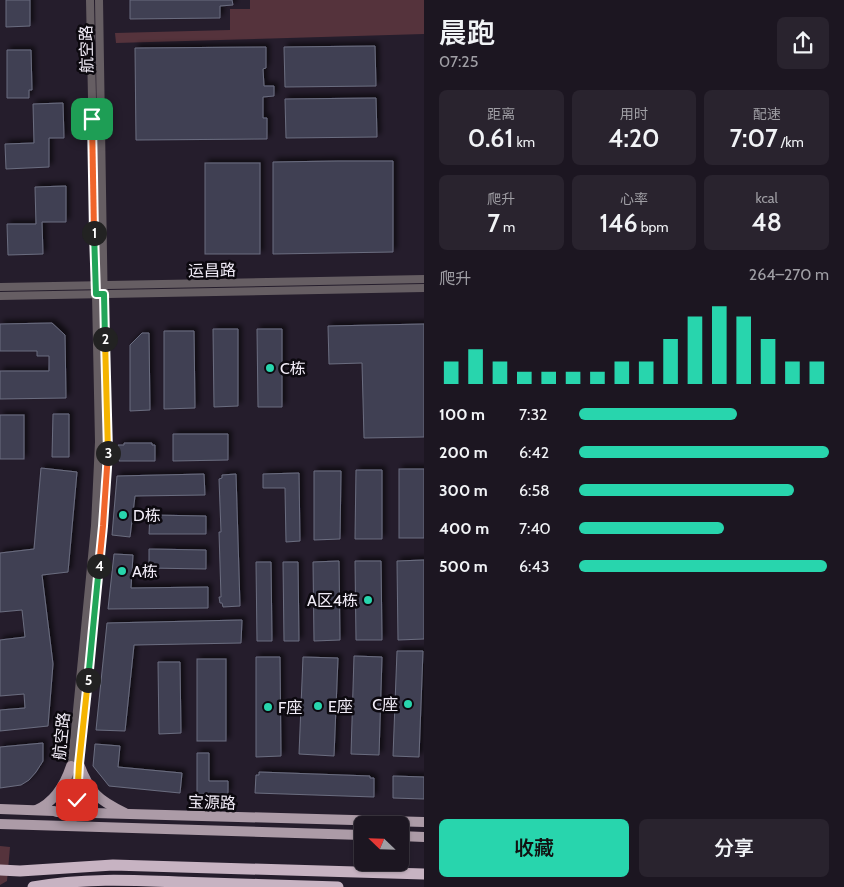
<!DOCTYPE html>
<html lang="zh">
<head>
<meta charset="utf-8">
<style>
	body { margin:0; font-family:Cabin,"Noto Sans SC",sans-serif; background:#29232e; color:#f1f3f6; height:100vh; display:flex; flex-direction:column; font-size:19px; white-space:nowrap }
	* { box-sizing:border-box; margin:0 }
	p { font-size:16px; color:#a09fa5 }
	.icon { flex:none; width:28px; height:28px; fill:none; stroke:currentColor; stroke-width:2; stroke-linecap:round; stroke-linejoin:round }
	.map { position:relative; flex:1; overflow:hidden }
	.panel { display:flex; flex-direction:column; background:#1c1621; width:420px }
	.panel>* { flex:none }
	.needle { width:32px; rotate:293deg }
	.controls { position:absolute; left:354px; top:816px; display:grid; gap:10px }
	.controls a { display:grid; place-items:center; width:55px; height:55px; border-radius:8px; background:#1c1621; box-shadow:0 1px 4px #0004,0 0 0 1px #3a353f; font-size:25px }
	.pin { position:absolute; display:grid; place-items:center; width:42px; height:42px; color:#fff; margin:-21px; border-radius:10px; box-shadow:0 2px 8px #0006 }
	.km { position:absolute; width:25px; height:25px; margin:-12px; border-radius:50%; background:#222; color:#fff; font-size:14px; line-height:25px; text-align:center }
	.round { display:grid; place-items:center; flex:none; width:52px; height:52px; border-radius:8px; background:#29232e }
	.headline { display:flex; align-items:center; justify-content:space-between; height:85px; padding:0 15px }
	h1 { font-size:28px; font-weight:600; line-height:38px }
	.metrics { display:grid; grid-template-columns:repeat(3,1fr); gap:8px; height:85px; padding:5px 15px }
	.metrics div { display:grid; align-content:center; border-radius:8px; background:#29232e; text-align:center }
	.metrics b { font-size:25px; font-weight:600 }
	.metrics small { font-size:14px; font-weight:400 }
	.metrics p { font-size:14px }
	.chart { height:140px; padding:10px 15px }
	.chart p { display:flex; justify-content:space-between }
	.chart svg { width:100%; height:90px; margin-top:5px; stroke:#28d5ad; stroke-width:6 }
	.cta { display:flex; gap:10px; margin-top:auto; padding:10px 15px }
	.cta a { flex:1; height:58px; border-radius:8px; background:#28d5ad; color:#111; font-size:20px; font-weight:600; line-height:58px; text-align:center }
	.cta a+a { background:#29232e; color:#f1f3f6 }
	ul { padding:0 15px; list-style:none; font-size:16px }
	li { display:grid; grid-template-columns:80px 60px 1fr; align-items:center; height:38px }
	li i { height:12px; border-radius:6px; background:#28d5ad }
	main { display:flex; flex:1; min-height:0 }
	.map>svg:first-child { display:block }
	.green { fill:#55333c }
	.building { fill:#404153; stroke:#6b6d80; filter:url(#shadow) }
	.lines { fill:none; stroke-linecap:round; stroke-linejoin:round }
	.minor { stroke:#665e63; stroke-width:8 }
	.major { stroke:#ac9ba7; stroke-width:10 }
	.highway { stroke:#c7b3c2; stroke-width:11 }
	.split-1-casing { stroke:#fff; stroke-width:10 }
	.split-2-casing { stroke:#fff; stroke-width:10 }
	.split-3-casing { stroke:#fff; stroke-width:10 }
	.split-4-casing { stroke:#fff; stroke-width:10 }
	.split-5-casing { stroke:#fff; stroke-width:10 }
	.split-6-casing { stroke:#fff; stroke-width:10 }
	.split-1 { stroke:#f0652b; stroke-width:6 }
	.split-2 { stroke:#22a559; stroke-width:6 }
	.split-3 { stroke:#f5b400; stroke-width:6 }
	.split-4 { stroke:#f0652b; stroke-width:6 }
	.split-5 { stroke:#22a559; stroke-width:6 }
	.split-6 { stroke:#f5b400; stroke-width:6 }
	.poi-dot { fill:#28d5ad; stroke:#0c090f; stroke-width:2 }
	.labels { text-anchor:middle; stroke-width:5; stroke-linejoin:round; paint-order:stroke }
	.street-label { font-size:16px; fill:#f2edf8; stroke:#0c090f }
	.poi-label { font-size:16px; fill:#f2edf8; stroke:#0c090f; text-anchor:start }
</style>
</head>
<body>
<main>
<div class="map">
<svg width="424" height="887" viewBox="0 0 424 887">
	<defs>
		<filter id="shadow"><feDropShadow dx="3.5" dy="-3.5" stdDeviation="2.5" flood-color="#0009"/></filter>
	</defs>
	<rect width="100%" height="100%" fill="#251d2c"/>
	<g class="green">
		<polygon points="250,0 424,0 424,34 116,43 115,33 230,30 230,9 250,9"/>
		<polygon points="0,846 10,847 7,881 0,885"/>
	</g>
	<g class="building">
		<polygon points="6,0 30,0 30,26 6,27"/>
		<polygon points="130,0 232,0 233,5 220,6 220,18 130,19"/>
		<polygon points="375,46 376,86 285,87 284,47"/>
		<polygon points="266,47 266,68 263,69 264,86 274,86 274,96 263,97 263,118 267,118 267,139 136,140 135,48"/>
		<polygon points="7,50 31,50 32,90 29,90 29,98 7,98"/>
		<polygon points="376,98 377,137 286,138 285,99"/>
		<polygon points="63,103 64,138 49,138 49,167 6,169 5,144 34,143 33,104"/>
		<polygon points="338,161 393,161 393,252 273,254 273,162"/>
		<rect x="205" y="163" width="55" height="91"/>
		<polygon points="66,186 66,222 42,222 43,254 8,255 7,224 36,224 35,187"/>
		<polygon points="52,323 65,335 66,398 0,399 0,371 49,371 49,356 37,356 37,351 0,351 0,324"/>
		<polygon points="424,324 424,437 364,438 362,363 329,364 328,326"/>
		<polygon points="213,329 238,329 238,406 214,407"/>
		<polygon points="257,329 282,329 282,407 258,407"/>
		<polygon points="164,331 194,331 195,408 164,409"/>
		<polygon points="142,333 149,333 150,410 130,411 130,345"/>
		<polygon points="53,414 69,414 69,457 52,457"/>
		<rect x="0" y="415" width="24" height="44"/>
		<polygon points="173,434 228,434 228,460 173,461"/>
		<polygon points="124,443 152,443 152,445 155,445 155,461 119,461 118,445 124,445"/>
		<polygon points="41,468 77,472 68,572 42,575 53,664 48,726 0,731 0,710 25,708 24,694 0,696 0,640 25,637 22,610 0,612 0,553 34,549"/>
		<rect x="399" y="469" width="25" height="69"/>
		<polygon points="356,470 382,470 382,539 355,539"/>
		<polygon points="314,471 341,471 340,539 314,540"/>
		<polygon points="299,473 300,541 286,542 285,488 263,488 263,474"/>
		<polygon points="204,474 205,495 135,496 130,537 112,535 117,476"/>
		<polygon points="236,474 240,606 223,607 222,603 220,603 219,597 221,597 219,532 221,532 219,479 222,478 222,475"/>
		<polygon points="150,515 206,516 206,534 149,534"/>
		<polygon points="149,549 206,550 206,569 149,568"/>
		<polygon points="114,554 133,555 131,588 208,587 208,608 108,609"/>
		<polygon points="424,560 424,639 398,640 397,561"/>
		<polygon points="339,561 340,640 314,641 313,562"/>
		<polygon points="355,561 381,561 382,640 356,640"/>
		<polygon points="256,562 271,562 272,641 257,641"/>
		<polygon points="283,562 298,562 299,641 284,641"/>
		<polygon points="242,620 241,643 134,645 125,731 96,730 107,623"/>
		<polygon points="397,651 423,651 419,757 393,756"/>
		<polygon points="354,656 382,657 379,755 351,754"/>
		<polygon points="256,657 280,657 281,756 256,757"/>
		<polygon points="303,657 338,658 334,756 299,754"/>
		<rect x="197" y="659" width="29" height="82"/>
		<polygon points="158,662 180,662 181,733 159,734"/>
		<polygon points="43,743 43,761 36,772 29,780 21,785 0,788 0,747"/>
		<polygon points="95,744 120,746 118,767 182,773 180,793 109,786 93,766"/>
		<polygon points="197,753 209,753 209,781 228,781 228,794 197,794"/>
		<polygon points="259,772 370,776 370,778 374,778 374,797 255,793 256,775 259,775"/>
		<polygon points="393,776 424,777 424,799 393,798"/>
	</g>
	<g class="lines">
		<g class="minor">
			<polyline points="0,287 424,279"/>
			<polyline points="0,296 424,288"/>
			<polyline points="68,816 67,813 95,526 99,442 90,0"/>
			<polyline points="71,826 75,813 79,764 103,526 108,442 104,317 99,0"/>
		</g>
		<g class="major">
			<path d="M 79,764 C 90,793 98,800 125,813"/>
			<polyline points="0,809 54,811 57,812 424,822"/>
			<path d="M 36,810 C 55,802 65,784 71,766"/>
			<polyline points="0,824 362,835"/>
			<polyline points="400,836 424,837"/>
		</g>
		<g class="highway">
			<polyline points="0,870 20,871 113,865 424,874"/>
			<path d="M 33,887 C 80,878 130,880 178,882 C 231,884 285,885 338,887"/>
		</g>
	</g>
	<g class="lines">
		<defs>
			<polyline id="split-1" points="92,119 94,233"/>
			<polyline id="split-2" points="94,233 96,294 104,294 105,339"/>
			<polyline id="split-3" points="105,339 108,453"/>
			<polyline id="split-4" points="99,566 103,526 108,453"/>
			<polyline id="split-5" points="88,680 99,566"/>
			<polyline id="split-6" points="77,800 79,764 88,680"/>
		</defs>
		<use href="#split-1" class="split-1-casing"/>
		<use href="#split-2" class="split-2-casing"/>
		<use href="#split-3" class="split-3-casing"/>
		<use href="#split-4" class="split-4-casing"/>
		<use href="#split-5" class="split-5-casing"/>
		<use href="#split-6" class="split-6-casing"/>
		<use href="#split-1" class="split-1"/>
		<use href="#split-2" class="split-2"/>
		<use href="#split-3" class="split-3"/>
		<use href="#split-4" class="split-4"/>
		<use href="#split-5" class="split-5"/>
		<use href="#split-6" class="split-6"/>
	</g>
	<g class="poi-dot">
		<circle cx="270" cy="368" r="5"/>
		<circle cx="123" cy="515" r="5"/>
		<circle cx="122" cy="571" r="5"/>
		<circle cx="368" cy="600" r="5"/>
		<circle cx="408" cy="704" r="5"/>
		<circle cx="318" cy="706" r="5"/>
		<circle cx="268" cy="707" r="5"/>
	</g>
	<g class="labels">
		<g class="street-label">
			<text transform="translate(86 49) rotate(-91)" y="6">航空路</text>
			<text transform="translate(212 270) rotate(-1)" y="6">运昌路</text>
			<text transform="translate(61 736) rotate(-84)" y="6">航空路</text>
			<text transform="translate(212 802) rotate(2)" y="6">宝源路</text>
		</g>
		<g class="poi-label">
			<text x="280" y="374">C栋</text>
			<text x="133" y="521">D栋</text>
			<text x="132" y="577">A栋</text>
			<text x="358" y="606" text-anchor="end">A区4栋</text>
			<text x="398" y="710" text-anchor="end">C座</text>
			<text x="328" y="712">E座</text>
			<text x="278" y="713">F座</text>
		</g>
	</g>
</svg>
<div class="controls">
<a><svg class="needle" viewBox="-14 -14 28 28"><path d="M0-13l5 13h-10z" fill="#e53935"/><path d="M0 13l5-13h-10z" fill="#a09fa5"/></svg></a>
</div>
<div class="pin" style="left:92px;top:119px;background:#1e9e55"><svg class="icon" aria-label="arrive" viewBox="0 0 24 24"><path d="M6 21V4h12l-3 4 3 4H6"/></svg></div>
<div class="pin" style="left:77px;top:800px;background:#d93025"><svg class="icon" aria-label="check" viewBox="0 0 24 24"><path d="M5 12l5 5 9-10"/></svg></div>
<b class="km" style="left:94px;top:233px">1</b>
<b class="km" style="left:105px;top:339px">2</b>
<b class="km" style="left:108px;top:453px">3</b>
<b class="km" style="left:99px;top:566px">4</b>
<b class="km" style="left:88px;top:680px">5</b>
</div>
<section class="panel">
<div class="headline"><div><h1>晨跑</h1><p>07:25</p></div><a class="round"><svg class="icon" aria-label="share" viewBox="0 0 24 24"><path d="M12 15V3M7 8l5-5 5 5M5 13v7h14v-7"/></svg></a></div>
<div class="metrics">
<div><p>距离</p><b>0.61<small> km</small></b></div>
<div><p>用时</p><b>4:20</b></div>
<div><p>配速</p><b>7:07<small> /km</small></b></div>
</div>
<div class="metrics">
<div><p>爬升</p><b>7<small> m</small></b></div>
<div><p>心率</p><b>146<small> bpm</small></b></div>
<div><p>kcal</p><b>48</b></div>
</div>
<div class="chart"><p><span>爬升</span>264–270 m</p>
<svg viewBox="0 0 160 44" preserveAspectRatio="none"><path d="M5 44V33M15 44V27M25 44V33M35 44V38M45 44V38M55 44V38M65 44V38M75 44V33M85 44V33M95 44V22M105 44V11M115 44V6M125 44V11M135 44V22M145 44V33M155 44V33"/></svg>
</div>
<ul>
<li><b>100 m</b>7:32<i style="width:63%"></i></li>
<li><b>200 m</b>6:42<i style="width:100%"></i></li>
<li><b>300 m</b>6:58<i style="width:86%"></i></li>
<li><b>400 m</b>7:40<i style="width:58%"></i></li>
<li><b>500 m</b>6:43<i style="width:99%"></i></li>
</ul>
<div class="cta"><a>收藏</a><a>分享</a></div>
</section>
</main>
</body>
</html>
